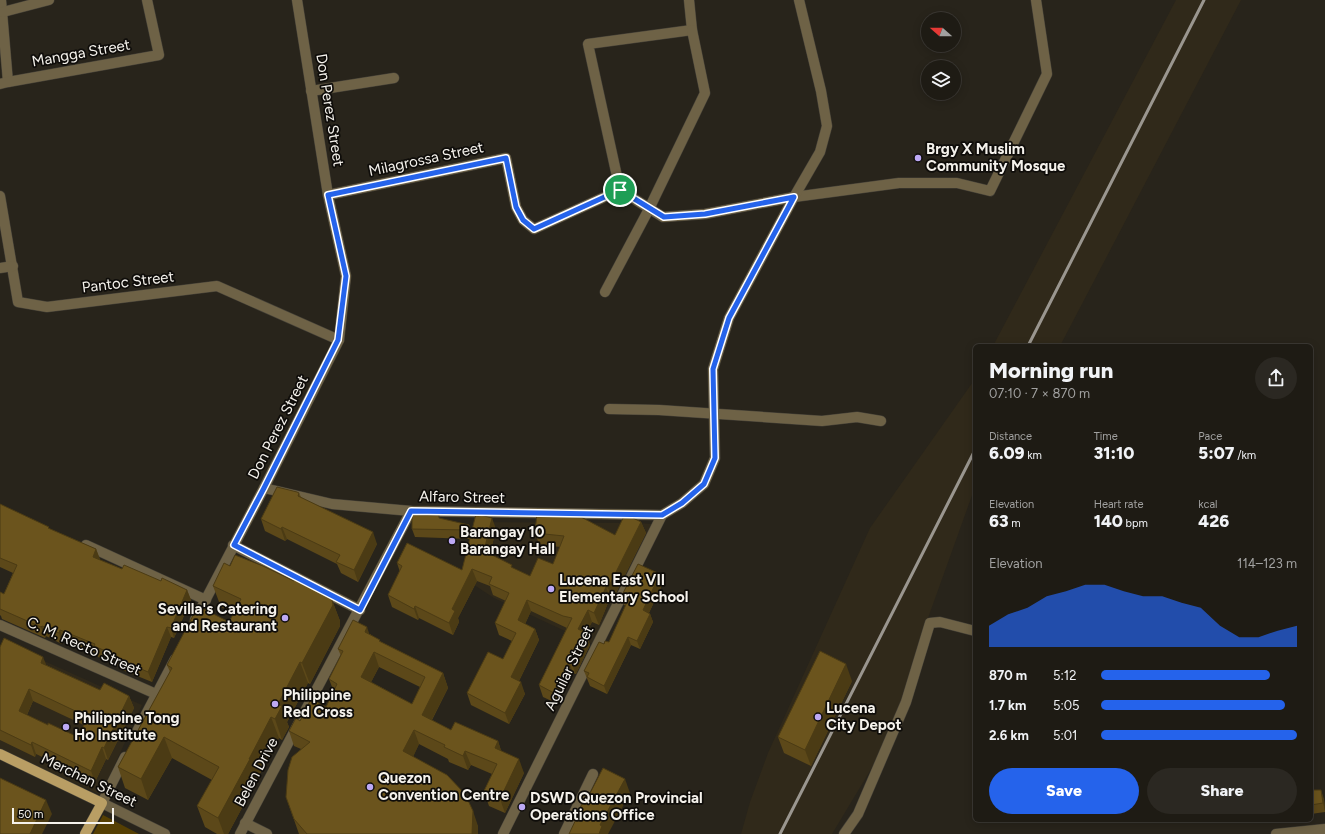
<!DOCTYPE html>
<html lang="en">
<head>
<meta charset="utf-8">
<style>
	body { margin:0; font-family:Figtree,sans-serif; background:#2b2822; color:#f1f3f6; height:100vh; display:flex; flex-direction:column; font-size:15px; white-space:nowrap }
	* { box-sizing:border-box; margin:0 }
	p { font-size:13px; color:#a1a1a0 }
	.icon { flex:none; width:22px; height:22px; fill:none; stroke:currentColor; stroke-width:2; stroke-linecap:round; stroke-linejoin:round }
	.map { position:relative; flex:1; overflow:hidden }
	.side { position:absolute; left:973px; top:344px; width:340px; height:478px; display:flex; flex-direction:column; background:#1e1b14; border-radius:6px; box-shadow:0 2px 10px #0003,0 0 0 1px #3c3934 }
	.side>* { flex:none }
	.needle { width:26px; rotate:291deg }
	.tools { position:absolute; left:921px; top:12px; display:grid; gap:8px }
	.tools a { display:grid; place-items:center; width:40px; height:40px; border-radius:50%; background:#1e1b14; box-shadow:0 2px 10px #0003,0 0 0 1px #3c3934; font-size:20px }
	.scale { position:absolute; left:12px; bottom:10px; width:102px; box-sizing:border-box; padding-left:4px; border:2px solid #f5f2ec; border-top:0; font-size:11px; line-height:14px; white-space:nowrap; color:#f5f2ec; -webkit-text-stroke:3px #0f0d0a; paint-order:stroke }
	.pin { position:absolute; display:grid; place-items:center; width:34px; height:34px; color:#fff; margin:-17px; border:2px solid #fff; border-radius:50%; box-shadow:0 1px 4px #0007 }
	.round { display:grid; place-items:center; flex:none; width:42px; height:42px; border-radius:21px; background:#2b2822 }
	.headline { display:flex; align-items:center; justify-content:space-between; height:68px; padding:0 16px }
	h1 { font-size:22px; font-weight:800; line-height:30px }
	.figures { display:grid; grid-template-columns:repeat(3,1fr); gap:6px; height:68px; padding:4px 16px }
	.figures div { display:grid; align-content:center }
	.figures b { font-size:17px; font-weight:800 }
	.figures small { font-size:11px; font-weight:400 }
	.figures p { font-size:11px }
	.chart { height:112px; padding:8px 16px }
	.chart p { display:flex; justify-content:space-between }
	.chart svg { width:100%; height:72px; margin-top:4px; fill:#2563eb; opacity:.7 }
	.button { display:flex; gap:8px; margin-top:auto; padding:8px 16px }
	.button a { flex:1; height:46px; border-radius:24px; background:#2563eb; color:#fff; font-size:16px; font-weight:800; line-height:46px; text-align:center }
	.button a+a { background:#2b2822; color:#f1f3f6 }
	ul { padding:0 16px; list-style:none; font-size:13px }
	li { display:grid; grid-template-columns:64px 48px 1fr; align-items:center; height:30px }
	li i { height:10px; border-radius:5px; background:#2563eb }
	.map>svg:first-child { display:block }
	.built { fill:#30291a }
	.green { fill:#553f03 }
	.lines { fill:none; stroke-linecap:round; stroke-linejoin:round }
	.minor-casing { stroke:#454138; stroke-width:11 }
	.major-casing { stroke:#454138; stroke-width:11 }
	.minor { stroke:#6e6246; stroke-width:10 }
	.major { stroke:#b99e64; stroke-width:10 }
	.rail { stroke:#9a968f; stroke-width:3 }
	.wall { fill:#5c4819; fill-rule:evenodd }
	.shaded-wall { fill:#4b3b14 }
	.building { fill:#6b541d; stroke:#4b3b14; fill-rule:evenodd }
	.route-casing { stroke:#fff; stroke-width:8 }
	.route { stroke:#2563eb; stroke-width:5 }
	.poi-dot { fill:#bda9f5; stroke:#0f0d0a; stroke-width:1.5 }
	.labels { text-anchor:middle; stroke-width:3.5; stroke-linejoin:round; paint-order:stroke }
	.street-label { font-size:15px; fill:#f5f2ec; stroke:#0f0d0a }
	.poi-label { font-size:15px; font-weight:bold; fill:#f5f2ec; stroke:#0f0d0a; text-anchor:start }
</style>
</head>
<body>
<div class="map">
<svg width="1325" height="834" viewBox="0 0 1325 834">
	<rect width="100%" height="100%" fill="#28241b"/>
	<g class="built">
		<polygon points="1176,0 1241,0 1060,346 993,346"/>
		<polygon points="975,379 975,487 918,646 909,706 832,834 741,834 750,802 768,753 870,528"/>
		<polygon points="476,522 639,523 651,524 653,527 595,645 494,598 465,579"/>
		<polygon points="22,651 142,705 101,795 0,750 0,700"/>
	</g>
	<polygon class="green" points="103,815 139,834 93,834"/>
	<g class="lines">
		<defs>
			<g id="minor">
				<polyline points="1,0 8,82"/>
				<polyline points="689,0 692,30 588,44 620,190 663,217 705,214 794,197 899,183 957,183 990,191 1047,74 1036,0"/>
				<polyline points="3,12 49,0"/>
				<polyline points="0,84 8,82 159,55 147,0"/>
				<polyline points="311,91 394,78"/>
				<polyline points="328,195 506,158 516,207 523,220 534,229 620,190"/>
				<polyline points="0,196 18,302 47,307 217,286 339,340"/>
				<polyline points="0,268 13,266"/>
				<polyline points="605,292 649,209 705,93 692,30"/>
				<polyline points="609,409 659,410 822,421 857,417 881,421"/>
				<polyline points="264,488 332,504 411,511 662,515"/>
				<polyline points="662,515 682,503 704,484 715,458 713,369 729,318 794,197 820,152 827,126 821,91 799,0"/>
				<polyline points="86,545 206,600"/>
				<polyline points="233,545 360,610"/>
				<polyline points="195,620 264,488 339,340 346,276 328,195 297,0"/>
				<polyline points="0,625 156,694"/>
				<polyline points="134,737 175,659"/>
				<polyline points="125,757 102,803 165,834"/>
				<polyline points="245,823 267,834"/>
				<polyline points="240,834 411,511"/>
				<polyline points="503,834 662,515"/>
				<polyline points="564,834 593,774"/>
				<polyline points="844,834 858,814 906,702 930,623 940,622 975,631"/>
				<polyline points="1276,834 1325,829"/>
			</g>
			<polyline id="major" points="0,754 102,803 85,834"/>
		</defs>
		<use href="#minor" class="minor-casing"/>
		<use href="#major" class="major-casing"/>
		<use href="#minor" class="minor"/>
		<use href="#major" class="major"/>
		<g class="rail">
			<polyline points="1028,346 1204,0"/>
			<polyline points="780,834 975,450"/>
		</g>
	</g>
	<g class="wall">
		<polygon points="299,493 301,497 377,544 358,582 341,573 337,564 287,539 285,541 265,531 261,519"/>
		<polygon points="0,504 50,529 96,549 100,560 122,569 187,590 191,600 174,638 171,637 152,682 120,669 119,666 98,657 97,654 64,640 62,644 46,636 45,638 2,619 1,616 0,615 0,592 4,594 13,573 0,567"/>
		<polygon points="440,518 472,531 496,529 490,554 514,569 530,576 553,564 560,547 539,544 535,533 615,535 641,522 646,533 613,599 610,598 599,625 592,622 586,633 590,645 576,674 573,673 558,704 543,697 539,685 567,628 531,611 525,624 535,629 539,640 519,681 525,694 509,724 471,705 467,693 503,659 512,641 499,635 495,623 506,601 493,595 490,586 477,581 458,618 459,622 453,635 419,618 418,620 392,607 388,595 400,572 397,563 462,570 470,539 415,537 412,529"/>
		<polygon points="230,566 294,581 332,600 340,621 340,626 310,684 308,683 287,722 289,727 282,740 279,738 257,779 257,780 228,834 217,834 205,827 197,806 212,780 172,758 148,800 125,788 118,767 170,672 167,665 229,622 234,613 221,607 213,586"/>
		<polygon points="660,574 663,583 649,613 650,614 653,622 640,649 631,645 607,694 590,686 584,671 604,644 609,642 626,606 624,605 621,597"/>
		<path d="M 370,634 L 381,642 L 443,673 L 448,688 L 432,720 L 451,730 L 498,741 L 501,751 L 524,773 L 505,813 L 489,806 L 484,791 L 492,774 L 471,765 L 468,770 L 449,762 L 448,759 L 419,744 L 413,756 L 478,826 L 478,834 L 299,834 L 286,797 L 301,749 L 294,746 L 289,731 L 300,721 L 326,707 L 334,692 L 329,679 L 341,656 L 338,649 ZM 379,667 L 420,687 L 412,704 L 371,682 Z"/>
		<path d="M 0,647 L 46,665 L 100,690 L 129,696 L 134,708 L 108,760 L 106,759 L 95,782 L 36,754 L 35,757 L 0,740 ZM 33,701 L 84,725 L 78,737 L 48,725 L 27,715 Z"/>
		<polygon points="852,681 811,766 784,753 778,737"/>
		<polygon points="1311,790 1324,799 1325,812 1311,814"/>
	</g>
	<g class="shaded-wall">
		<polygon points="492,518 496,529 488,563 484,551"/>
		<polygon points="641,522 646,533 613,599 608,588"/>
		<polygon points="469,525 472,534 472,539 469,530"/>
		<polygon points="282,527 287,539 285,541 281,529"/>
		<polygon points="373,532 377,544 358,582 354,570"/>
		<polygon points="96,549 100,559 96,567 93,557"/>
		<polygon points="472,569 477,581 458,618 459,622 453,635 449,623 452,609"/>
		<polygon points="660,574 663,583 646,619 643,610"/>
		<polygon points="606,587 610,598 599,625 594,613"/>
		<polygon points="187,590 191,600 174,638 171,628"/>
		<polygon points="332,600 340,621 340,626 310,684 302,663"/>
		<polygon points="527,600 531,611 522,631 518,620"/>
		<polygon points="415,606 419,618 418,620 414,609"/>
		<polygon points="588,610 592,622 586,633 590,645 576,674 571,662 578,629"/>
		<polygon points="650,614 653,622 640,649 637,641"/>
		<polygon points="42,626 46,636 45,638 41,627"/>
		<polygon points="167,627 171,637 152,682 148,672"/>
		<polygon points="367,627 372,642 365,632"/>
		<polygon points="535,629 539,640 515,689 511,677"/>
		<polygon points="60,630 64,640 62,644 59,633"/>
		<polygon points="628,637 631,645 607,694 604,686"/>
		<polygon points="374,652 379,667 366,692 361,677"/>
		<polygon points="43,657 48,669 41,663"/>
		<polygon points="569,661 573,673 558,704 554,693"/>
		<polygon points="300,662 308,683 287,722 289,727 282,740 275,719 278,704"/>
		<polygon points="846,664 852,681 811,766 805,750"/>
		<polygon points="443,673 448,688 427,729 422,715"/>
		<polygon points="521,682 525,694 509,724 505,713"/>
		<polygon points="29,689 33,701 23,723 19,711"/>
		<polygon points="129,696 134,708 108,760 104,748"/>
		<polygon points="271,717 279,738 257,779 257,780 228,834 224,834 218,818"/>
		<polygon points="414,730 419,744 409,766 403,751"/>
		<polygon points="164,737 172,758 148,800 141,779"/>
		<polygon points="498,741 503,756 495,748"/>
		<polygon points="32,742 36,754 35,757 31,745"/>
		<polygon points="102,747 106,759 95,782 91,771"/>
		<polygon points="465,751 471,765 468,770 463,756"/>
		<polygon points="519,759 524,773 505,813 500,799"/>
		<polygon points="625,779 630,793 608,834 599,834 600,825"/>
		<polygon points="1321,790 1324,799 1325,810 1323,803"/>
		<polygon points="46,800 52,814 42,834 30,834"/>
		<polygon points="473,811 478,826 478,834 472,834"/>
	</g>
	<g class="building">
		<polygon points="277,487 297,492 299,493 298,496 373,532 354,570 336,562 340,555 282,527 281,529 261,519"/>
		<polygon points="0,504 49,527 48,528 96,549 93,557 122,569 124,565 161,581 162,578 187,590 171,628 167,627 148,672 116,658 117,656 94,646 95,644 60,630 59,633 42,626 41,627 0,609 0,592 4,594 17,565 0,558"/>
		<polygon points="537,513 581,517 615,535 625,514 641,522 608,588 606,587 594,613 588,610 578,629 586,633 571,662 569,661 554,693 539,685 572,618 563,616 527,600 518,620 535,629 511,677 521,682 505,713 467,693 488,652 503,659 516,633 495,623 509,593 489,584 492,577 472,569 452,609 455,611 449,623 415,606 414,609 388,595 402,566 397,563 407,543 462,570 476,514 492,518 484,551 512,565 511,567 530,576 538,558 553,564 564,536 535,533"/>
		<polygon points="412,515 439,515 439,518 469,525 469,530 412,529"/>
		<polygon points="235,555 263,566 294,581 296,579 329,596 332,600 333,605 302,663 300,662 278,704 282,706 275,719 271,717 249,759 250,759 218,818 197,806 219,767 164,737 141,779 118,767 172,668 167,665 198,606 229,622 241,599 213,586 224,563 230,566"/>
		<polygon points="638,564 660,574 643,610 650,614 637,641 628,637 604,686 587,677 589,673 584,671 599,642 604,644 605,641 609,642 628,600 621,597"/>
		<path d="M 353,620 L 367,627 L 365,632 L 380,640 L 379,641 L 443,673 L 422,715 L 451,730 L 455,722 L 498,741 L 495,748 L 519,759 L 500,799 L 484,791 L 497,764 L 465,751 L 463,756 L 444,747 L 445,745 L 414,730 L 403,751 L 447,775 L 465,794 L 473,811 L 472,834 L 307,834 L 294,819 L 286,797 L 288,770 L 292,757 L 310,742 L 289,731 L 296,718 L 300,721 L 311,699 L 326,707 L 337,684 L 329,679 L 343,651 L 338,649 ZM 374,652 L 425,677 L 412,704 L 361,677 Z"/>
		<path d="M 4,638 L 43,657 L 41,663 L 100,690 L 104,683 L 129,696 L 104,748 L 102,747 L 91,771 L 32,742 L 31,745 L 0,730 L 0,647 ZM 29,689 L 88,717 L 78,737 L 48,723 L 48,725 L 19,711 Z"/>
		<polygon points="820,651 846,664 805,750 778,737"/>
		<polygon points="603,768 625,779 600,825 602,826 599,834 569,834 579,813 578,812 585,798 587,799"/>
		<polygon points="0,778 46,800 30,834 0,834"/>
		<polygon points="1311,790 1321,790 1323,803 1311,805"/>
	</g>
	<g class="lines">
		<defs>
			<polygon id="route" points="506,158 516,207 523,220 534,229 620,190 664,217 705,214 794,197 729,318 713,369 715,458 704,484 682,503 662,515 411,511 360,610 234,545 264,488 338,340 346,276 328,195"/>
		</defs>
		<use href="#route" class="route-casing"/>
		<use href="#route" class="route"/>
	</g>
	<g class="poi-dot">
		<circle cx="918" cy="158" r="4"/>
		<circle cx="452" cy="541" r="4"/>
		<circle cx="551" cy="589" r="4"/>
		<circle cx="285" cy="618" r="4"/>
		<circle cx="275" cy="704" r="4"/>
		<circle cx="818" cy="717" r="4"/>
		<circle cx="66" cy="727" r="4"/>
		<circle cx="370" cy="787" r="4"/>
		<circle cx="522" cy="807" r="4"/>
	</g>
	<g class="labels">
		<g class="street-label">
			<text transform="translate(81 53) rotate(-10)" y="5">Mangga Street</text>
			<text transform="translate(330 110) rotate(81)" y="5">Don Perez Street</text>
			<text transform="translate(426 159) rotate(-12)" y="5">Milagrossa Street</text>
			<text transform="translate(128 282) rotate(-7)" y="5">Pantoc Street</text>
			<text transform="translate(278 427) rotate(-63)" y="5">Don Perez Street</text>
			<text transform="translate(462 497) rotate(1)" y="5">Alfaro Street</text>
			<text transform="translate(84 646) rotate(24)" y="5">C. M. Recto Street</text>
			<text transform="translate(569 668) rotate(-64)" y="5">Aguilar Street</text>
			<text transform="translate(256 772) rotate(-62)" y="5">Belen Drive</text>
			<text transform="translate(89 780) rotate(26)" y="5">Merchan Street</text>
		</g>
		<g class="poi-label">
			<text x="926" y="154">Brgy X Muslim<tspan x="926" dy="17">Community Mosque</tspan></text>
			<text x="460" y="537">Barangay 10<tspan x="460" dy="17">Barangay Hall</tspan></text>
			<text x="559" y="585">Lucena East VII<tspan x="559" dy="17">Elementary School</tspan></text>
			<text x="277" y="614" text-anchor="end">Sevilla's Catering<tspan x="277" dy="17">and Restaurant</tspan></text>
			<text x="283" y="700">Philippine<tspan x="283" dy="17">Red Cross</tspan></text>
			<text x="826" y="713">Lucena<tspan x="826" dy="17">City Depot</tspan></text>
			<text x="74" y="723">Philippine Tong<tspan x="74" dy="17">Ho Institute</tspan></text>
			<text x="378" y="783">Quezon<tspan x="378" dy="17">Convention Centre</tspan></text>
			<text x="530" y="803">DSWD Quezon Provincial<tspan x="530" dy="17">Operations Office</tspan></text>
		</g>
	</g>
</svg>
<div class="tools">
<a><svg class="needle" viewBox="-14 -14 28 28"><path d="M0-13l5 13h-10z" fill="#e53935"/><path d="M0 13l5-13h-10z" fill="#a1a1a0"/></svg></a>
<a><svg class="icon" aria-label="layers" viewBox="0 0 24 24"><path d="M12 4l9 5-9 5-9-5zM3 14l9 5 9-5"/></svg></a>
</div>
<div class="scale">50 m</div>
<div class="pin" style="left:620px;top:190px;background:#1e9e55"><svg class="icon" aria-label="arrive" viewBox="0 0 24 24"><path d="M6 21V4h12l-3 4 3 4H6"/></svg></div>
<section class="side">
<div class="headline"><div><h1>Morning run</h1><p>07:10 · 7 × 870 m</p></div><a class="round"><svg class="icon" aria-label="share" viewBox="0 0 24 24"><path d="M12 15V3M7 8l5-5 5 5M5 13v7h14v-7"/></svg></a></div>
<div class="figures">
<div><p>Distance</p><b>6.09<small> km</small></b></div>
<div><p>Time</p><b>31:10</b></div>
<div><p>Pace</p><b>5:07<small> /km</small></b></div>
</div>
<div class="figures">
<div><p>Elevation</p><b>63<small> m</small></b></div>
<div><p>Heart rate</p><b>140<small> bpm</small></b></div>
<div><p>kcal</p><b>426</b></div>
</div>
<div class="chart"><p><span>Elevation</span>114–123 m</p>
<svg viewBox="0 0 160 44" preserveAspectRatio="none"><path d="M0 44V31L10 24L20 20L30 13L40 10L50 6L60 6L70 10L80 13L90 13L100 17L110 20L120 31L130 38L140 38L150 34L160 31V44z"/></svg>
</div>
<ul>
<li><b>870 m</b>5:12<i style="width:86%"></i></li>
<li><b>1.7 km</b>5:05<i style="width:94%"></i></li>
<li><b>2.6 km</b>5:01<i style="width:100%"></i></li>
</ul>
<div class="button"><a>Save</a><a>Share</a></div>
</section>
</div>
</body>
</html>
